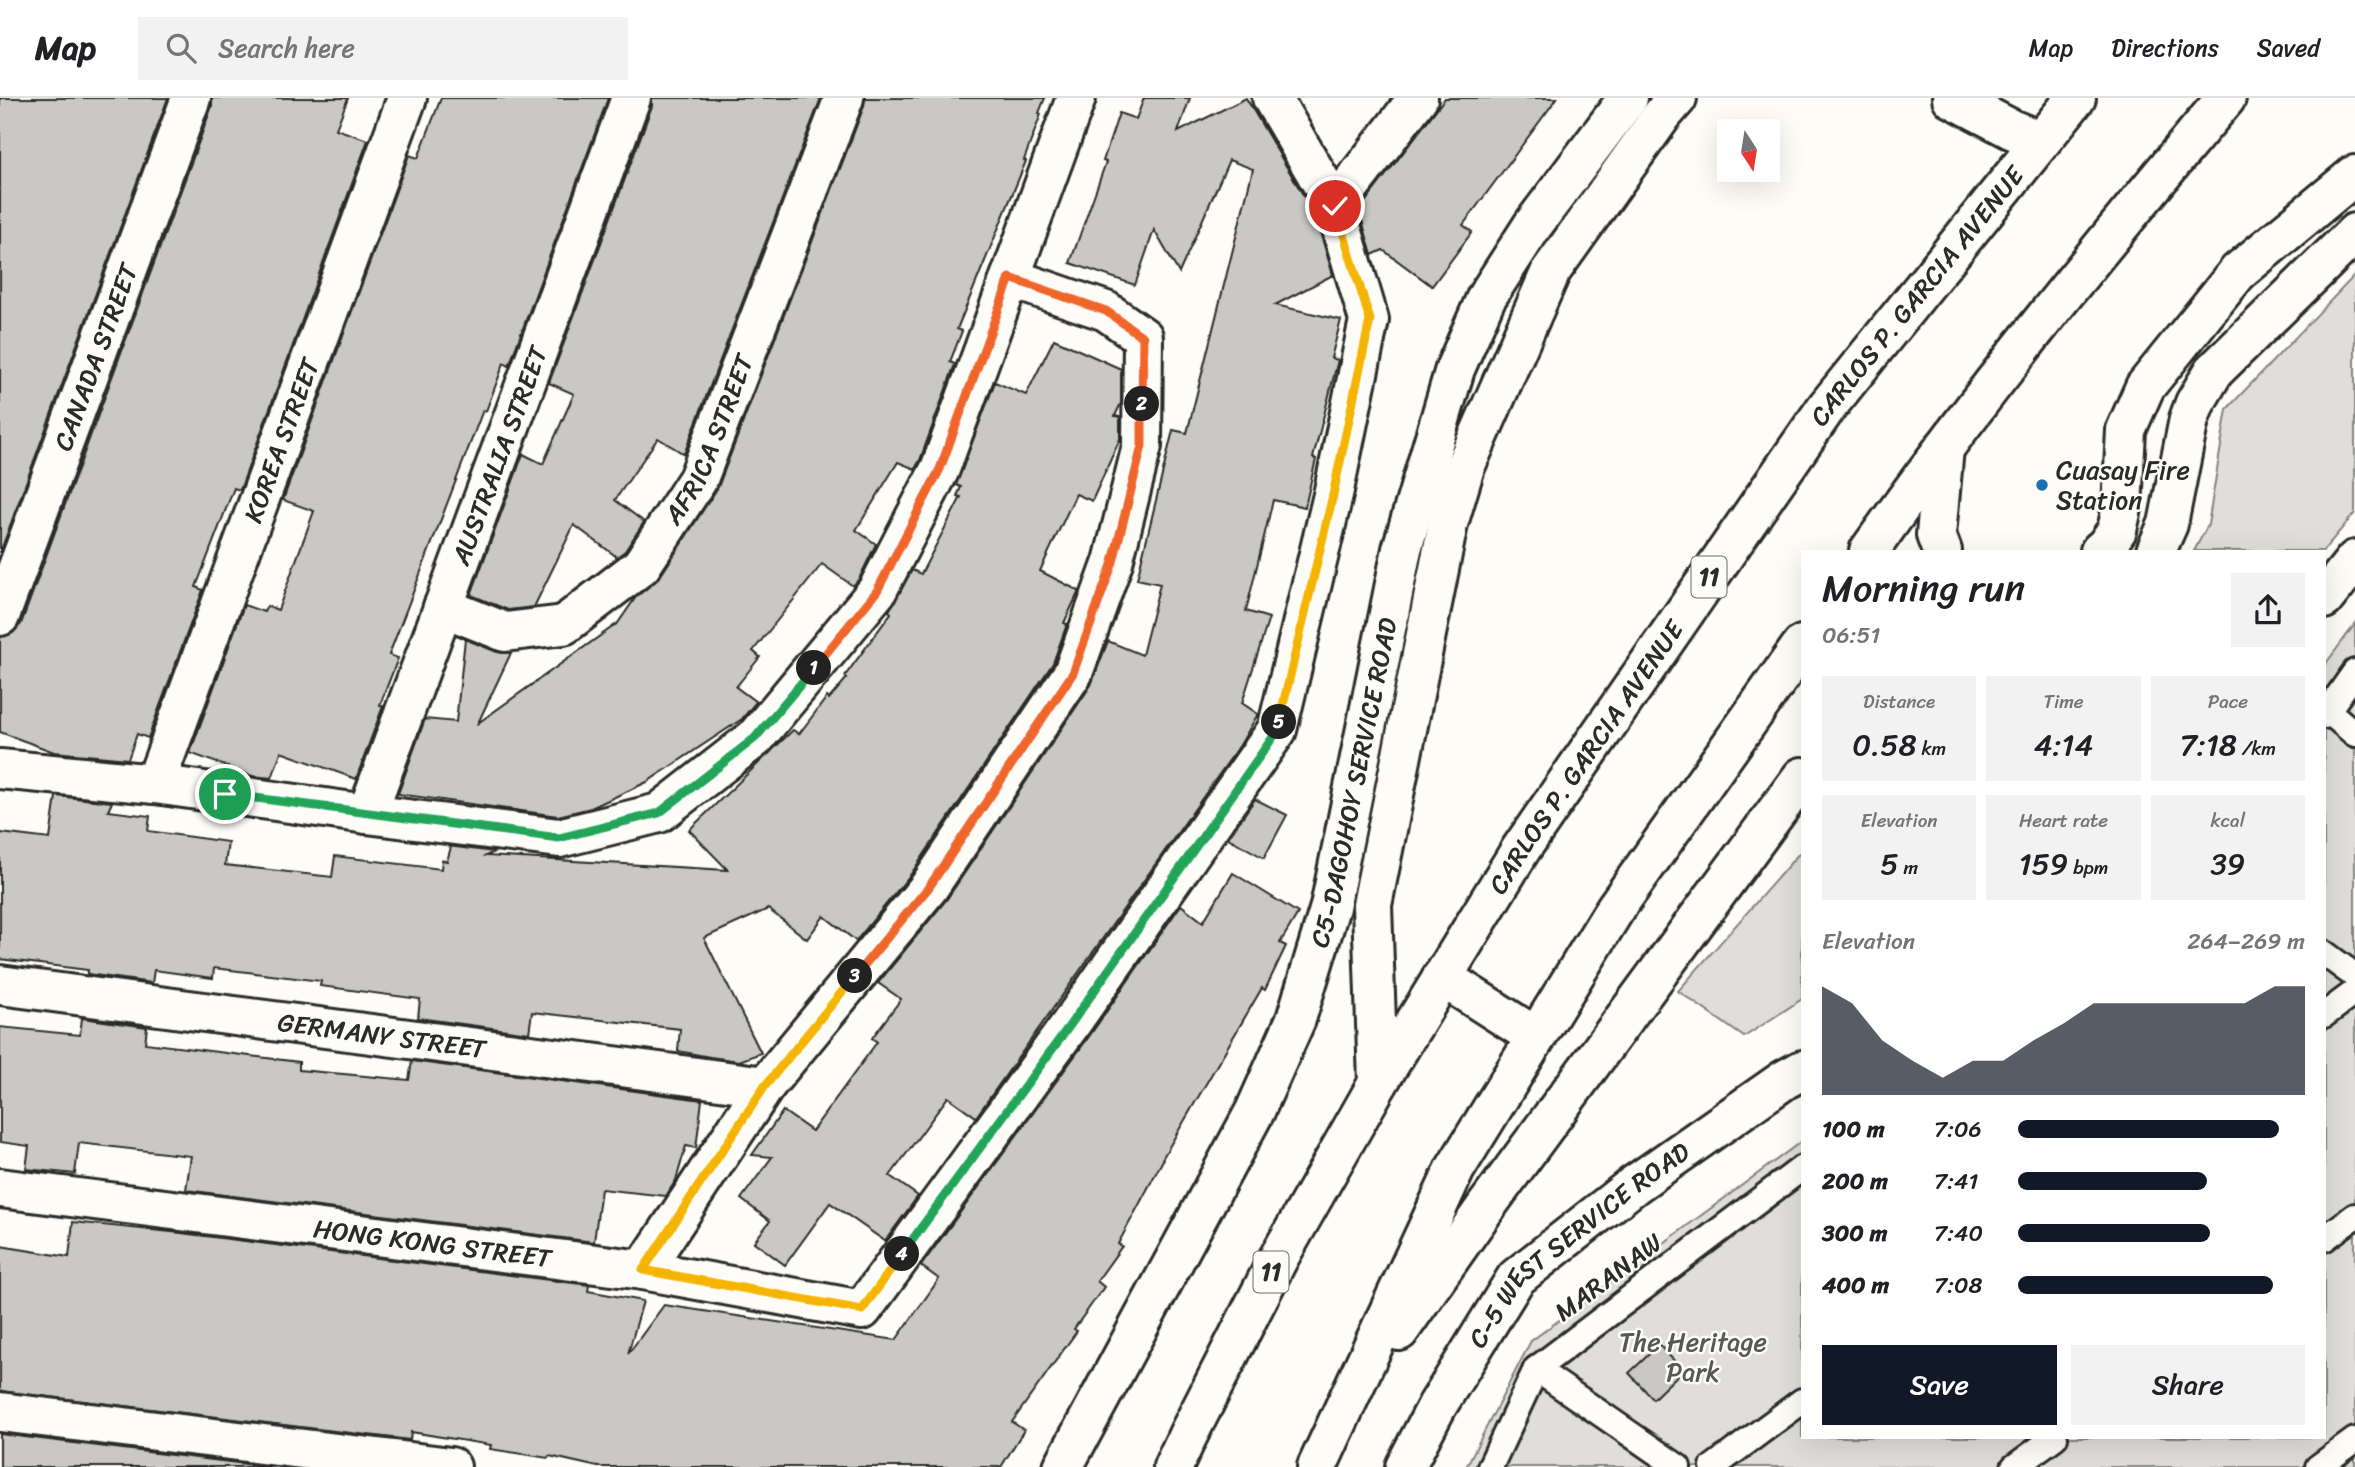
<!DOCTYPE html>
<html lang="en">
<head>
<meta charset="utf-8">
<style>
	body { margin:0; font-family:Sriracha,sans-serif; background:#f2f2f2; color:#202124; height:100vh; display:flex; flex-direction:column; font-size:26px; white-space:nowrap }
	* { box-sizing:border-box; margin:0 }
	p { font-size:23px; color:#757577 }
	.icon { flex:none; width:38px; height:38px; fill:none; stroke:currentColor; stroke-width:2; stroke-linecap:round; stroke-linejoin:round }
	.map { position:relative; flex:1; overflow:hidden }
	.sheet { position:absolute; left:1801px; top:452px; width:525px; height:889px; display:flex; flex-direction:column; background:#fff; border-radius:0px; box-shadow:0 7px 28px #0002 }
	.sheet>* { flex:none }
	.needle { width:46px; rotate:168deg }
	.tools { position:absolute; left:1717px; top:21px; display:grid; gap:14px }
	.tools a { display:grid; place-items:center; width:63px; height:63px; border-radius:0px; background:#fff; box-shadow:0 7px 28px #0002; font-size:35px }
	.pin { position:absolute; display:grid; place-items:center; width:60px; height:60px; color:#fff; margin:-30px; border:4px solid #fff; border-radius:50%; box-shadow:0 2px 7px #0007 }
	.km { position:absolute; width:35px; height:35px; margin:-18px; border-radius:50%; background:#222; color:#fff; font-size:19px; line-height:35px; text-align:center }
	.round { display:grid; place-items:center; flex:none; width:74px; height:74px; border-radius:0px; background:#f2f2f2 }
	.head { display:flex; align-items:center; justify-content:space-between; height:119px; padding:0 21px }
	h1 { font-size:38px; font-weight:600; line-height:52px }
	.figures { display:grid; grid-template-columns:repeat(3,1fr); gap:10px; height:119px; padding:7px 21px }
	.figures div { display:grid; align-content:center; border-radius:0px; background:#f2f2f2; text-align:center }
	.figures b { font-size:30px; font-weight:600 }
	.figures small { font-size:19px; font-weight:400 }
	.figures p { font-size:19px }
	.chart { height:196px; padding:14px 21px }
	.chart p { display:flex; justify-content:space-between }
	.chart svg { width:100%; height:126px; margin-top:7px; fill:#111827; opacity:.7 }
	.cta { display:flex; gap:14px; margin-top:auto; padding:14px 21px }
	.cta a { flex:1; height:80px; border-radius:0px; background:#111827; color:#fff; font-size:28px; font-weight:600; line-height:80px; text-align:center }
	.cta a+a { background:#f2f2f2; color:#202124 }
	ul { padding:0 21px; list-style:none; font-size:23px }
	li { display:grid; grid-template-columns:112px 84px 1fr; align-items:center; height:52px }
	li i { height:18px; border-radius:9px; background:#111827 }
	header { display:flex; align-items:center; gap:42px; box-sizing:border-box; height:98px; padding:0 35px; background:#fff; border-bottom:2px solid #e0e0e0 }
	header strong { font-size:33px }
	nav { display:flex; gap:38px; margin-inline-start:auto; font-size:24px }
	.search { width:490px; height:63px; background:#f2f2f2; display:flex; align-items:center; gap:18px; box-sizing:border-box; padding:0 24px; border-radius:0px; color:#757577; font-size:26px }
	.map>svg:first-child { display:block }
	.green { fill:#dfdeda; stroke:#858482; stroke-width:2 }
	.building { fill:#c9c8c4; stroke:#2b2b2b; stroke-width:2 }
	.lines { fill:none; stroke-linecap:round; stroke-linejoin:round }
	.lane-casing { stroke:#2b2b2b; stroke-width:30 }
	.street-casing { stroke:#2b2b2b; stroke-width:44 }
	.secondary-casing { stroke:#2b2b2b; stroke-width:44 }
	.primary-casing { stroke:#2b2b2b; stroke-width:44 }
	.lane { stroke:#fdfcf7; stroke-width:24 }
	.street { stroke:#fdfcf7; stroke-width:38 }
	.secondary { stroke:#fdfcf7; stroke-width:38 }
	.primary { stroke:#fdfcf7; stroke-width:38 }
	.split-1-casing { stroke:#fff; stroke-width:14 }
	.split-2-casing { stroke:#fff; stroke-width:14 }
	.split-3-casing { stroke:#fff; stroke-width:14 }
	.split-4-casing { stroke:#fff; stroke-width:14 }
	.split-5-casing { stroke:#fff; stroke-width:14 }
	.split-6-casing { stroke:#fff; stroke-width:14 }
	.split-1 { stroke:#22a559; stroke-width:9 }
	.split-2 { stroke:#f0652b; stroke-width:9 }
	.split-3 { stroke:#f0652b; stroke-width:9 }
	.split-4 { stroke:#f5b400; stroke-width:9 }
	.split-5 { stroke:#22a559; stroke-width:9 }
	.split-6 { stroke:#f5b400; stroke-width:9 }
	.poi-dot { fill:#1f6fb2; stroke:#fdfcf7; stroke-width:2.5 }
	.labels { text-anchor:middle; stroke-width:5; stroke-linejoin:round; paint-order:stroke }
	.shield { fill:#fdfcf7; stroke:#6a6a68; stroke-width:2 }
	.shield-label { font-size:24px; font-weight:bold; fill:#2b2b2b }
	.street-label { font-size:26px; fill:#2b2b2b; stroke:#fdfcf7 }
	.poi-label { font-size:26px; fill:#2b2b2b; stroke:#fdfcf7; text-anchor:start }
	.park-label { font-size:26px; fill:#585857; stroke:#fdfcf7 }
</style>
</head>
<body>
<header>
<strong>Map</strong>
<div class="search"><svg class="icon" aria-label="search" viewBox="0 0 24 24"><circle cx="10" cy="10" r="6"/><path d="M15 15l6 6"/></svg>Search here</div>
<nav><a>Map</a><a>Directions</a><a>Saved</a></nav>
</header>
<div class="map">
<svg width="2355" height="1369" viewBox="0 0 2355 1369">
	<rect width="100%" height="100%" fill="#fdfcf7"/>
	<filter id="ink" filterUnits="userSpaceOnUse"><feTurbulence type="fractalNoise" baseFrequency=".0143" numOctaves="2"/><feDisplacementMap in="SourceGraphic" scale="14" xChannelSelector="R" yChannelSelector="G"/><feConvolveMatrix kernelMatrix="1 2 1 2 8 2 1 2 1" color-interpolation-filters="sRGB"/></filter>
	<g filter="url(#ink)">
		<g class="green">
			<polygon points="2355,177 2355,415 2323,453 2194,453 2208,427 2227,311"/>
			<polygon points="2355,526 2355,1369 1466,1369 1531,1243 1802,1043 1802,1339 2324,1339 2324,568"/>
			<polygon points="1802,752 1802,901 1744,939 1678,893"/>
		</g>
		<g class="building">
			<polygon points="0,0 168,0 0,455"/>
			<polygon points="212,0 348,0 336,31 368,42 240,392 234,390 196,489 203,492 148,640 137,636 128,661 54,654 0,634 0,539 13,535 21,526 212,8"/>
			<polygon points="441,0 608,0 509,268 504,265 486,313 483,312 389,557 398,560 380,607 383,608 356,681 281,654 272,680 252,678 190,655 244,507 264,514 267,508 278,512 314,413 283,402 409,57 418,60"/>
			<polygon points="652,0 821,0 684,356 658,340 615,402 644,424 625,453 617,459 574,427 534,509 508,512 471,497 523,356 543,366 574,296 549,285 652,8"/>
			<polygon points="865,0 1045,0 1039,15 1041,16 1024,62 1026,63 957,231 962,233 950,264 955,266 920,362 915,371 898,364 856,432 876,446 859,481 853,488 822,466 753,553 760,559 736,589 756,604 742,621 647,684 591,710 558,718 398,696 425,621 456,624 465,541 497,554 511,555 478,625 618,525 636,499 659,480 718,389 864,8"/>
			<polygon points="1144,0 1190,0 1178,34 1246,0 1315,117 1333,177 1275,207 1341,222 1331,260 1338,262 1313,360 1316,361 1305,409 1273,402 1246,513 1269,520 1242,605 1258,616 1240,647 976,1019 948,999 890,1078 918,1098 885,1143 830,1105 785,1167 754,1144 770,1123 741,1101 772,1059 752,1057 783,1013 812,1033 877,944 872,940 901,901 878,885 947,801 1091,587 1108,543 1142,557 1160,486 1137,481 1173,332 1187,335 1253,71 1229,62 1179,175 1154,132 1135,187 1070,165 1106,64 1103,63 1119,15 1136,21"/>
			<polygon points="1445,0 1557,0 1463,127 1472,134 1432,188 1383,152 1372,157 1359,112"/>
			<polygon points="1054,241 1121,271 1121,305 1115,318 1120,319 1120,341 1092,403 1076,396 1040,473 1079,493 1064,525 1067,526 1053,565 911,776 856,843 824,818 807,841 768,811 704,840 761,955 739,963 710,959 678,953 680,931 532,914 529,935 418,920 420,901 320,888 321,883 214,870 213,880 154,872 152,885 87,876 88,872 0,861 0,735 50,741 56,698 112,704 108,713 150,718 148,733 228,744 225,767 332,779 335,758 441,771 442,762 447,763 451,749 448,748 494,754 486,758 728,772 689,732 793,632 799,636 827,599 829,601 847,580 845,578 891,515 889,513 912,472 921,476 961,399 957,398 961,389 956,387 995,284 1026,297"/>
			<polygon points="1255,701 1287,717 1264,760 1228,740"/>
			<polygon points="1233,775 1298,815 1280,845 1286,848 1265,892 1262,890 1162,1061 1163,1062 1118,1146 1122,1148 1097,1183 1104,1189 1074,1231 1077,1233 1012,1324 1024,1332 1001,1369 598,1369 549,1358 548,1360 490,1351 491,1347 411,1334 410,1342 0,1293 0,1148 69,1159 73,1124 181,1135 589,1187 588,1193 643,1203 628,1256 664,1207 896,1242 939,1181 921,1168 1088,940 1181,807 1203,824"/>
			<polygon points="82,920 147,929 145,945 299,964 299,972 409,982 412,963 702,1002 696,1050 686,1048 676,1082 666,1098 601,1091 594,1144 186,1092 191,1058 79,1045 75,1076 26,1071 29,1048 0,1044 0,929 80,937"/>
			<polygon points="1659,1247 1683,1272 1653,1301 1629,1275"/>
			<polygon points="0,1336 270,1369 0,1369"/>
		</g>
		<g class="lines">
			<defs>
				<g id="lane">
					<polyline points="2328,613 2355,636"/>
					<polyline points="2324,618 2355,574"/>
					<polyline points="2324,855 2355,878"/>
					<polyline points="2324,917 2355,894"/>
					<polyline points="2324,1141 2355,1118"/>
					<polyline points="1536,1271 1678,1369"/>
					<polyline points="1490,1369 1536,1271 1802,1070"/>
					<polyline points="1713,1369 1802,1303"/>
					<polyline points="2014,1369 2055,1339"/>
					<polyline points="2318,1369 2355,1342"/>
				</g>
				<g id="street">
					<polyline points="1335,108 1418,0"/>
					<polyline points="2324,501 2355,462"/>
					<path id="s1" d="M 443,509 L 505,534 L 564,527 L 641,468 L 698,381 L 844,0"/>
					<path id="s2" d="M 0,518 L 191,0"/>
					<polyline points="0,671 155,686 367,716 559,740 659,715 755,640 877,493 940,371 1076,0"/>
					<path id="s3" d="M 155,686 L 407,0"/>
					<path id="s4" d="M 367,716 L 631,0"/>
					<path id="s5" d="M 0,887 L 765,988"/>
					<path id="s6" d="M 0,1090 L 643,1172 L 862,1212 L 1070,927 L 1277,632 L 1333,397 L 1369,222 L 1335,108 L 1272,0"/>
					<polyline points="643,1172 765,988 929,789 1073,575 1113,464 1142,348 1143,239 1106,213 1010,180"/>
					<polyline points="0,1314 451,1369"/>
					<path id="s7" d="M 1405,1369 L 1437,1308 L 1516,1180 L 1634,1087 L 1784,982 L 1802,972"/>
				</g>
				<g id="secondary">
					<path id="s8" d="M 1063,1369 L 1255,1013 L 1296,921 L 1330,809 L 1402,451 L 1455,271 L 1486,200 L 1533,127 L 1628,0"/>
				</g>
				<g id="primary">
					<polyline points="1952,0 2011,31 2040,43"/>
					<path d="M 1869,453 C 1980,296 2102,147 2226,0"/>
					<polyline points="1942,453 1936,437 1944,350"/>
					<polyline points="2100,453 2106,448 2117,432 2122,410 2126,332 2145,289 2238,174 2355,77"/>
					<polyline points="2156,453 2168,426 2189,321 2195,305 2214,273 2355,135"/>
					<polyline points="1442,879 1536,939"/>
					<polyline points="1378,985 1372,807 1448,426 1465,369 1551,173 1663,16 1677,0"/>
					<polyline points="1399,1233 1488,1106 1802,679"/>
					<path id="s9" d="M 1173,1369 L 1188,1337 L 1278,1161 L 1378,985 L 1521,751 L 1826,310 L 2076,0"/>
					<polyline points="1317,1369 1455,1071 1615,811 1802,547"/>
				</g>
			</defs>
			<use href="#lane" class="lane-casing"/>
			<use href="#street" class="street-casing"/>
			<use href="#secondary" class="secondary-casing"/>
			<use href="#primary" class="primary-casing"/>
			<use href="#lane" class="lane"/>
			<use href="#street" class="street"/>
			<use href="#secondary" class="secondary"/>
			<use href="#primary" class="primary"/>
		</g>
	</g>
	<g class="lines" filter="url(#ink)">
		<defs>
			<polyline id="split-1" points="225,696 559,740 659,715 755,640 814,570"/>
			<polyline id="split-2" points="814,570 877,493 940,371 1010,180 1106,213 1143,239 1142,306"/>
			<polyline id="split-3" points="855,878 929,789 1073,575 1113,464 1142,348 1142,306"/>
			<polyline id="split-4" points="855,878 765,988 643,1172 862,1212 902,1156"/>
			<polyline id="split-5" points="902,1156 1070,927 1278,632 1279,624"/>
			<polyline id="split-6" points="1279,624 1333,397 1370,222 1335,108"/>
		</defs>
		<use href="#split-1" class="split-1-casing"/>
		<use href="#split-2" class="split-2-casing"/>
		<use href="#split-3" class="split-3-casing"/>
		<use href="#split-4" class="split-4-casing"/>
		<use href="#split-5" class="split-5-casing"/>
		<use href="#split-6" class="split-6-casing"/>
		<use href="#split-1" class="split-1"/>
		<use href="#split-2" class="split-2"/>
		<use href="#split-3" class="split-3"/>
		<use href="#split-4" class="split-4"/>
		<use href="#split-5" class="split-5"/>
		<use href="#split-6" class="split-6"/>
	</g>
	<circle class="poi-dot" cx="2042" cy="387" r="7"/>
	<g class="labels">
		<g class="shield">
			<rect x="1691.5" y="458.5" width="35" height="41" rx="5"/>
			<rect x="1253.5" y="1153.5" width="35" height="41" rx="5"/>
		</g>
		<g class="shield-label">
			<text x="1709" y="487">11</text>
			<text x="1271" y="1182">11</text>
		</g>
		<g class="street-label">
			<text dy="9" stroke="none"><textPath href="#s9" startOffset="1390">CARLOS P. GARCIA AVENUE</textPath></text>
			<text dy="9" stroke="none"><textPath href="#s2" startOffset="276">CANADA STREET</textPath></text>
			<text dy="9" stroke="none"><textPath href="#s1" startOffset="368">AFRICA STREET</textPath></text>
			<text dy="9" stroke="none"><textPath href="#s3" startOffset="366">KOREA STREET</textPath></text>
			<text dy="9" stroke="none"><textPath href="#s4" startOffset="382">AUSTRALIA STREET</textPath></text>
			<text dy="9" stroke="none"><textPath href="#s9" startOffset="822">CARLOS P. GARCIA AVENUE</textPath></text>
			<text dy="9" stroke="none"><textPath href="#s8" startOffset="749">C5-DAGOHOY SERVICE ROAD</textPath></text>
			<text dy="9" stroke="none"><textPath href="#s5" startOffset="385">GERMANY STREET</textPath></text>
			<text dy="9" stroke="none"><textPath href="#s6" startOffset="436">HONG KONG STREET</textPath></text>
			<text dy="9" stroke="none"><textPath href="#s7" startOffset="287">C-5 WEST SERVICE ROAD</textPath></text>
			<text transform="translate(1608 1179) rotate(-37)" y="9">MARANAW</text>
		</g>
		<g class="poi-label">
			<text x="2056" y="381">Cuasay Fire<tspan x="2056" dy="30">Station</tspan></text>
		</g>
		<g class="park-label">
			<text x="1693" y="1253">The Heritage<tspan x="1693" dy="30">Park</tspan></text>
		</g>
	</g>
</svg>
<div class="tools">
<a><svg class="needle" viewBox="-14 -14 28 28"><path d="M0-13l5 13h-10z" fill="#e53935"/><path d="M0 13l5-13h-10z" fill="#757577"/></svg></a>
</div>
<div class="pin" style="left:225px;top:696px;background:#1e9e55"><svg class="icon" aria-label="arrive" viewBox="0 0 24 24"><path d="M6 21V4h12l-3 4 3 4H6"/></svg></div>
<div class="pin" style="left:1335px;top:108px;background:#d93025"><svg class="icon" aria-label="check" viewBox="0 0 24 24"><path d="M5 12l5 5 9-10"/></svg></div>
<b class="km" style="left:814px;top:570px">1</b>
<b class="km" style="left:1142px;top:306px">2</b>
<b class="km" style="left:855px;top:878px">3</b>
<b class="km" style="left:902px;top:1156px">4</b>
<b class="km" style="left:1279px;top:624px">5</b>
<section class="sheet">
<div class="head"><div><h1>Morning run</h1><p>06:51</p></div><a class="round"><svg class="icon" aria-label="share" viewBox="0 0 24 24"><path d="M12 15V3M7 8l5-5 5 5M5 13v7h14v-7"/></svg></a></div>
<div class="figures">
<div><p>Distance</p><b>0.58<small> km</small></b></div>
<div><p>Time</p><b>4:14</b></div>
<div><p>Pace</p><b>7:18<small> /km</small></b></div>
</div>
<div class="figures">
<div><p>Elevation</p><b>5<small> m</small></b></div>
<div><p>Heart rate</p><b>159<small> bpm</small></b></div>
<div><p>kcal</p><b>39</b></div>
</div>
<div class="chart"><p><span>Elevation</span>264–269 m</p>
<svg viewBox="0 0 160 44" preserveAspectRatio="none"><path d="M0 44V6L10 12L20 25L30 32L40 38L50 32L60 32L70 25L80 19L90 12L100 12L110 12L120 12L130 12L140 12L150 6L160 6V44z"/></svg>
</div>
<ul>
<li><b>100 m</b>7:06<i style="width:91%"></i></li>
<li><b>200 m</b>7:41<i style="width:66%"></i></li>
<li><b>300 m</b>7:40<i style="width:67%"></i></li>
<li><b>400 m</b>7:08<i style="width:89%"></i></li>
</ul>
<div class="cta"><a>Save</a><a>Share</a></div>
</section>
</div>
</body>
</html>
